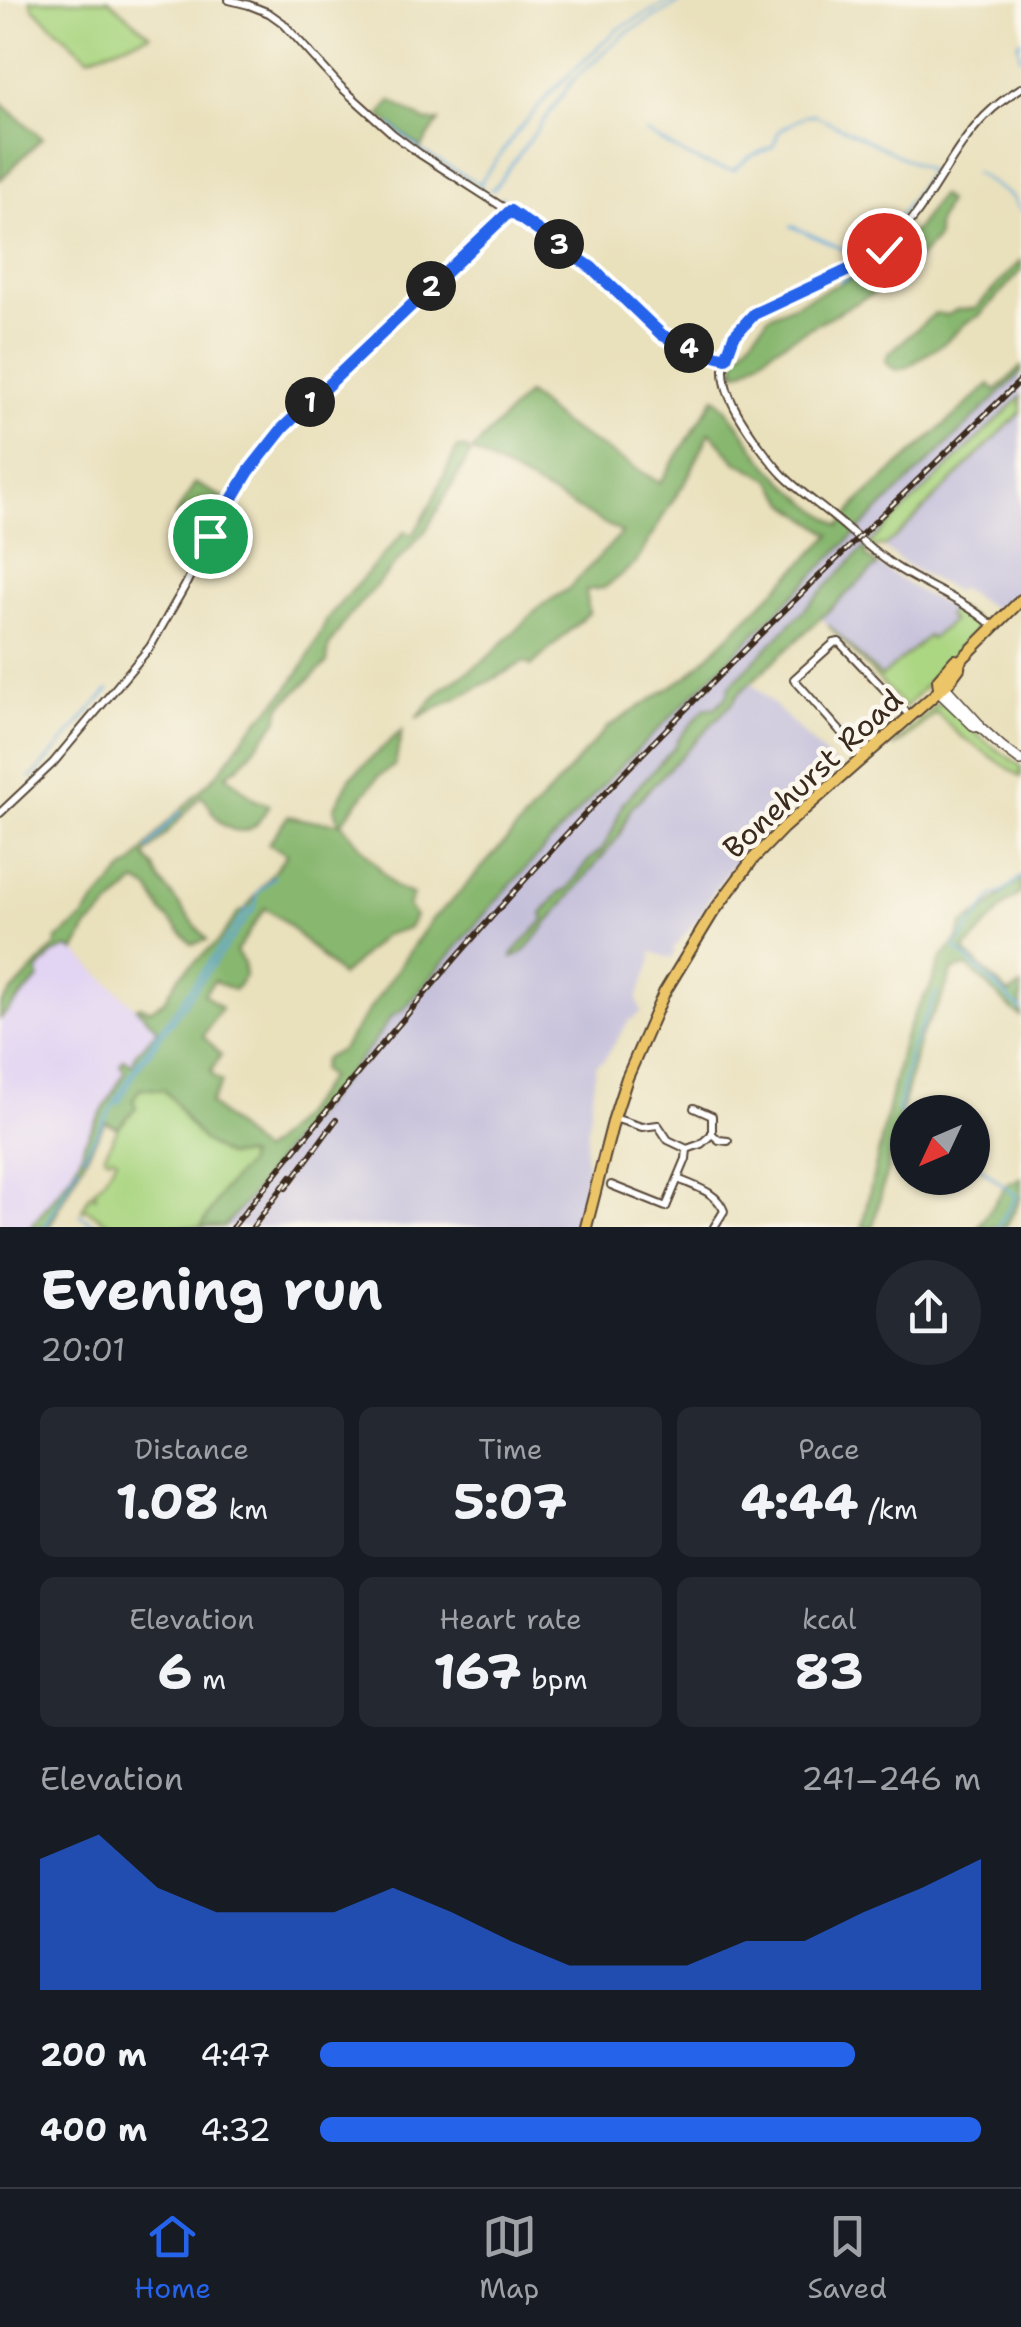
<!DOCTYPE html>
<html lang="en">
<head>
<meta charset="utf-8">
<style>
	body { margin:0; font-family:"Shantell Sans",sans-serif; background:#242831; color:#f1f3f6; height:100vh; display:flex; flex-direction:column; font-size:38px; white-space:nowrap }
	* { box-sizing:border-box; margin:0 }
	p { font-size:32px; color:#9ea1a6 }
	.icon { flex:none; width:55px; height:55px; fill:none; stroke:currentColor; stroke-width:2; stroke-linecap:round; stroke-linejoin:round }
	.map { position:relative; height:1227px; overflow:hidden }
	.panel { display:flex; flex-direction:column; background:#171b24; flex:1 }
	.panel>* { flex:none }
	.needle { width:65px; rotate:226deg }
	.buttons { position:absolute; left:890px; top:1095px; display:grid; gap:20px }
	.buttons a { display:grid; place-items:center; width:100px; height:100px; border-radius:50%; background:#171b24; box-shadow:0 2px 8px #0004; font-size:50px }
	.pin { position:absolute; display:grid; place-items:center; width:85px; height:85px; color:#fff; margin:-42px; border:5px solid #fff; border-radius:50%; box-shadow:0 2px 10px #0007 }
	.km { position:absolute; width:50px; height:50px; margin:-25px; border-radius:50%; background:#222; color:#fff; font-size:28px; line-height:50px; text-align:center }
	.round { display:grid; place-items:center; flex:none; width:105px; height:105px; border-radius:52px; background:#242831 }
	.summary { display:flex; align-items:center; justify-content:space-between; height:170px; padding:0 40px }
	h1 { font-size:55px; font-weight:700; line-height:75px }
	.stats { display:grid; grid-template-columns:repeat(3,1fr); gap:15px; height:170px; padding:10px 40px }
	.stats div { display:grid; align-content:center; border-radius:15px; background:#242831; text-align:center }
	.stats b { font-size:50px; font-weight:700 }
	.stats small { font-size:28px; font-weight:400 }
	.stats p { font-size:28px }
	.chart { height:280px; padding:20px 40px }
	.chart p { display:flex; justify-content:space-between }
	.chart svg { width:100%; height:180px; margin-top:10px; fill:#2563eb; opacity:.7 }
	ul { padding:0 40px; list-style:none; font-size:32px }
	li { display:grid; grid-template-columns:160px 120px 1fr; align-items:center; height:75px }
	li i { height:25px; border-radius:12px; background:#2563eb }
	.dock { display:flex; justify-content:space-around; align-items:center; height:140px; border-top:2px solid #363941; background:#171b24; font-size:28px; color:#9ea1a6 }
	.dock a { display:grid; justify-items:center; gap:5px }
	.dock .active { color:#2563eb }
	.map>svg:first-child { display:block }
	.built { fill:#e2d4f3 }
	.industrial { fill:#c5c0da }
	.green { fill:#abd682; stroke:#738050; stroke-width:2.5 }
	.forest { fill:#88b770; stroke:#627047; stroke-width:2.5 }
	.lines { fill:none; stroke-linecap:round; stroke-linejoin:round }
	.stream { stroke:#61a8d8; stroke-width:2.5 }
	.minor-casing { stroke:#554536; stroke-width:10 }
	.tertiary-casing { stroke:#554536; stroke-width:12 }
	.primary-casing { stroke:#554536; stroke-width:14 }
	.minor { stroke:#fff; stroke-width:6 }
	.tertiary { stroke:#fff; stroke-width:9 }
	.primary { stroke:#edc569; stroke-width:10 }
	.rail-casing { stroke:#3b2a1e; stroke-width:6 }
	.rail { stroke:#fbf7ec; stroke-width:2.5; stroke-dasharray:8; stroke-linecap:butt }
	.route-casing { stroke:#fff; stroke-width:20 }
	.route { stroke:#2563eb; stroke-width:12 }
	.labels { text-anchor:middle; stroke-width:9; stroke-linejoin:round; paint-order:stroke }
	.street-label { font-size:30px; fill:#3b2a1e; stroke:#fbf7ec }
</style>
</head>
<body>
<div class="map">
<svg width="1021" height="1227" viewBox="0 0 1021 1227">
	<rect width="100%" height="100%" fill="#fbf7ec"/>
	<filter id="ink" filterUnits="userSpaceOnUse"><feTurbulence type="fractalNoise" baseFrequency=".01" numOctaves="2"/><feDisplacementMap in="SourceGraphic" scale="20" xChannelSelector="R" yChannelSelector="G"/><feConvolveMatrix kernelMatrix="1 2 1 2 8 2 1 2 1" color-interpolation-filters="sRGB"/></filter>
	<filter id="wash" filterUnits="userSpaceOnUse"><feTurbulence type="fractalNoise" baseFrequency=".0048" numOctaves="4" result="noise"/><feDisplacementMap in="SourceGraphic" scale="40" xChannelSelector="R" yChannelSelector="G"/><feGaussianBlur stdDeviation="2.25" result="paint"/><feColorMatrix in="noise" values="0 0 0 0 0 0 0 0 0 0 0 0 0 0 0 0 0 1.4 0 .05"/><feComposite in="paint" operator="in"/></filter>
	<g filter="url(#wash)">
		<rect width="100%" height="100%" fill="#e9e0bc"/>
		<polygon class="built" points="67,947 75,951 158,1029 134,1056 136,1058 107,1102 106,1108 84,1143 83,1152 74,1170 51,1201 30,1227 0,1227 0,1019 28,989 38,971 53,954"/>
		<g class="industrial">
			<polygon points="1021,373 1021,397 869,544 730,686 727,696 677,741 677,746 613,830 603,848 589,860 567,890 559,893 542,914 544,920 513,953 512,956 619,836 631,808 751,682 839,769 756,841 737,867 732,865 709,898 703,912 673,949 675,952 672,959 652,952 651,955 653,957 637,1000 642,1012 629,1021 604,1060 596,1065 585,1153 589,1179 575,1227 224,1227 254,1192 290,1142 373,1043 391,1017 404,1009 541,850 708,679"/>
			<polygon points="1021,412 1021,591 1002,607 993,608 959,588 957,592 906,565 883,547"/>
			<polygon points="878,565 923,594 951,608 955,607 975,619 977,623 977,629 969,638 905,708 821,618"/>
		</g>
		<g class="green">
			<polygon points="30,0 109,0 150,35 88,57 34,9"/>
			<polygon points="1021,397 1021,412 897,536 883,547 880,545 875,549 869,544"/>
			<polygon points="955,607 975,619 977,629 905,708 828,625 881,677 928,636 931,639 952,621 947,616 951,608"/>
			<polygon points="938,703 948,706 983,740 1021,766 1021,777 958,734 936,712 901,743 892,747"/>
			<polygon points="139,1088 164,1090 174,1101 187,1122 226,1156 245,1155 248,1157 246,1165 224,1189 201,1227 114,1227 87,1209 82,1210 90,1194 95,1197 96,1193 93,1191 102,1182 117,1159 112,1156 109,1159 104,1156 118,1128 136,1108 133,1100"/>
		</g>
		<g class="forest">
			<polygon points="391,101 427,122 439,121 421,148 380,116"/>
			<polygon points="0,102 42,138 0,180"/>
			<polygon points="940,195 947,201 937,224 937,238 898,280 813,326 773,349 745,370 735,373 736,358 769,316 852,278 886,259 917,228"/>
			<polygon points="1021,260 1021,271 979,316 967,322 944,343 907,367 897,370 891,367 885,361 889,353 935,313 948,315 956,310 976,308"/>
			<path d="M 1021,367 L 1021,373 L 870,519 L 611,776 L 496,901 L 404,1009 L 391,1017 L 373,1043 L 290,1142 L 254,1192 L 224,1227 L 201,1227 L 224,1189 L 246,1165 L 248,1157 L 245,1155 L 226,1156 L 205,1142 L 187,1122 L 174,1101 L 164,1090 L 140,1088 L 133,1100 L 136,1107 L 118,1128 L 105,1122 L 49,1227 L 30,1227 C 46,1207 82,1167 84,1143 L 125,1072 L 120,1065 L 124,1059 L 131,1064 L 135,1059 L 134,1056 L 158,1029 L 136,1008 L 140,1006 L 149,1010 L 164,1001 L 179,976 L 218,942 L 239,912 L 244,911 L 287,854 L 268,844 L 288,816 L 306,820 L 340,823 L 334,808 L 351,777 L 402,730 L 395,765 L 378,777 L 341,823 L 395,887 L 413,895 L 408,906 L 415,916 L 409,928 L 384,935 L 341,976 L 283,920 L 265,908 L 236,952 L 244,963 L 245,976 L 234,990 L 214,981 L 204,994 L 221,1008 L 203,1036 L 221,1055 L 211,1071 L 214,1077 L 222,1082 L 210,1104 L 261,1152 C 289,1131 309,1106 329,1077 L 321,1070 L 324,1059 L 342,1049 L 432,919 L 452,901 L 607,728 L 689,675 L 831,535 L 788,504 L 771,480 L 736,461 L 710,432 L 686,481 L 669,506 L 636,563 L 604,588 L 586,590 L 589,613 L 531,666 L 524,662 L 479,687 L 416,718 L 443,688 L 484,661 L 541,606 L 568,589 L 622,533 L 472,451 L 527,394 L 563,424 L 660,483 L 715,397 C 735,415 746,439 763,459 C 785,486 813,506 840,526 L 860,500 L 990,384 L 996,391 Z"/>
			<path d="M 457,448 L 467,449 L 470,454 L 426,530 L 348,617 L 329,646 L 327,663 L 281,706 L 278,719 L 269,731 L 240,765 L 226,775 L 255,800 L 269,805 C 265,811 260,822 254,826 C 242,836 224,829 216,817 C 210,808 209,803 201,796 L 145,856 L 154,867 L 159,879 L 207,940 L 192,944 L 162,912 L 150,890 L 136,882 L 87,928 L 75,951 L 67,948 L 53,954 L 38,971 L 39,979 L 0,1019 L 0,1005 L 56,945 L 57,939 L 83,919 L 90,908 L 124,870 L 132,865 L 166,824 L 219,772 L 247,733 L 287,690 L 304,665 L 329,616 L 405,531 L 413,535 L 428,510 Z"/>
			<polygon points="195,483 224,498 205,532 175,517"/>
			<polygon points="864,548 867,551 866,556 878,565 736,696 736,699 631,808 619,836 525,951 512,958 513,953 544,920 542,914 559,893 567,890 589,860 603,848 613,830 623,803 676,746 677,741 705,708 715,708 727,696 730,686"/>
			<path d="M 1021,877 L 1021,893 L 1007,903 L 964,951 L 1009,994 L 1021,986 L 1021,1017 C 1001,1002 987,982 967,967 L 953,970 L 940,1002 L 920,1036 L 873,1227 L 862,1227 L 903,1041 L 916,1010 L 930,988 L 941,959 L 957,941 L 963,924 L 984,911 Z"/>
			<polygon points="1021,1177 1021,1197 1006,1227 978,1227 1009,1182 1016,1181"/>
		</g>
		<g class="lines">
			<g class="stream">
				<polyline points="1021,40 1018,44 1021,58"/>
				<polyline points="390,125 421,151 483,186"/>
				<path d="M 646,132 C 674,148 701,168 734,170 L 751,156 L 773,147 L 779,131 L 805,116 L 813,114 L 934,173"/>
				<polyline points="974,172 1012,197 1021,211"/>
				<polyline points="479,184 517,132 552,91 617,30 672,0"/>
				<polyline points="491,189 493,190 574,79 626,33 684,0"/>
				<polyline points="501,197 519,213 572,248"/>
				<path d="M 791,226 L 856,255 C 894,230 906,208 929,171"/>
				<polyline points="578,253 619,288"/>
				<polyline points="840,281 870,267"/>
				<path d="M 31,778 C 59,750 81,718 109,690"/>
				<polyline points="148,849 169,823 181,812"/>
				<polyline points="1021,877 1002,893 994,895 955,947 1021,1010"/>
				<polyline points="118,1104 140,1065 255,907 257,894 274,876"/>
				<polyline points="908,1117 898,1111 910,1051 937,992"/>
				<polyline points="84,1156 137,1063 248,908"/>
				<polyline points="972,1161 1017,1196 998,1227"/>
				<polyline points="80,1215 100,1227"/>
				<polyline points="45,1227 79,1165"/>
			</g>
		</g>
	</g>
	<g filter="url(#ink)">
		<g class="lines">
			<defs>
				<g id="minor">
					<polyline points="229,0 249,5 269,13 283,23 341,87 393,134 420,154 574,253 609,283 662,335 688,347 725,358"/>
					<path d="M 993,626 C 965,600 928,588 896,567 C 873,552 852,532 831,515 C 815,502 798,490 784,476 C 773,465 764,452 755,440 C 729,403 706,365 744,324 C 776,289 846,281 884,249 C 928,213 946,156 985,116 C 996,105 1008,96 1021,88"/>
					<polyline points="863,757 794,679 834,643 839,642 910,716"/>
					<polyline points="0,813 53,763 150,647 185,586 204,547 249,471 283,428 510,211"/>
					<polyline points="614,1118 642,1127 658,1125 668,1140 687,1149 701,1144 712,1134 712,1116 694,1108"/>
					<polyline points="712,1134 719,1140 728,1141"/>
					<path d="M 678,1179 C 696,1187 717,1192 724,1211 L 714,1227"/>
					<polyline points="611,1185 666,1207 686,1159 687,1149"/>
				</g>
				<g id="tertiary">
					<polyline points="939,688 941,694 975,727 979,726 1001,746 1021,761"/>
					<polyline points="940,688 946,688 979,724"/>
				</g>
				<g id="primary">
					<polyline points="939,688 938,680 955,660 960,661 1021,600"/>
					<polyline points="586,1227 614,1118 627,1078 664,993 712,914 753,859 783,828 948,683 959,668 960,661"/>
				</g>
			</defs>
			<use href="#minor" class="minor-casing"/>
			<use href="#tertiary" class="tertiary-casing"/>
			<use href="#primary" class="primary-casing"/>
			<use href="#minor" class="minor"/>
			<use href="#tertiary" class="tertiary"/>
			<use href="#primary" class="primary"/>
			<defs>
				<g id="rail">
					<polyline points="286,1188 336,1120"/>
					<path d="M 233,1227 C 357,1071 485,918 623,774 C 752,639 887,510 1021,380"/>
					<polyline points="253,1227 291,1176"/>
				</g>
			</defs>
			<use href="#rail" class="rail-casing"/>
			<use href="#rail" class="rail"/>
		</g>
	</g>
	<g class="lines" filter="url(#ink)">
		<defs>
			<polyline id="route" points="210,536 249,471 283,428 510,211 592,268 662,335 688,348 726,358 734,336 754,314 870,260 884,250"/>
		</defs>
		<use href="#route" class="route-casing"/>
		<use href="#route" class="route"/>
	</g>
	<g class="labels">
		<g class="street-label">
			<text transform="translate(813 774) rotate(-43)" y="10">Bonehurst Road</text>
		</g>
	</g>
</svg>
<div class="buttons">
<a><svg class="needle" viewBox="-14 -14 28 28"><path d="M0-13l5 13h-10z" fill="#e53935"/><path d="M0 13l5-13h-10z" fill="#9ea1a6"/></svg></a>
</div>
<div class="pin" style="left:210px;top:536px;background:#1e9e55"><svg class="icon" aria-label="arrive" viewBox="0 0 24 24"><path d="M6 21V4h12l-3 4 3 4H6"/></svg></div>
<div class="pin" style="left:884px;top:250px;background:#d93025"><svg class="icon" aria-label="check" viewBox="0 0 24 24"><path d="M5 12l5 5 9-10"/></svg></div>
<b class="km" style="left:310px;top:402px">1</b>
<b class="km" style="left:431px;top:286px">2</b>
<b class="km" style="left:559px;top:244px">3</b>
<b class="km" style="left:689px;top:348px">4</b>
</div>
<section class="panel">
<div class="summary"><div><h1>Evening run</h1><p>20:01</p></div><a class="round"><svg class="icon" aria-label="share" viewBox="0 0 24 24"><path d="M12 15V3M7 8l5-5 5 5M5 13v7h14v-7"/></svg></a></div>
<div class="stats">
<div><p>Distance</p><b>1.08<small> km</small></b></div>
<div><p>Time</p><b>5:07</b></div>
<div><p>Pace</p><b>4:44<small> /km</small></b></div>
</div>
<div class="stats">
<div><p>Elevation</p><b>6<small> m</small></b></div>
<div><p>Heart rate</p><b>167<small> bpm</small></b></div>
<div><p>kcal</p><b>83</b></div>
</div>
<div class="chart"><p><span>Elevation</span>241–246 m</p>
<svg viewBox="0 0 160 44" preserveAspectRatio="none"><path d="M0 44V12L10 6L20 19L30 25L40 25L50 25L60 19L70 25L80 32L90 38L100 38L110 38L120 32L130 32L140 25L150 19L160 12V44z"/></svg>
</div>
<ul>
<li><b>200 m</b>4:47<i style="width:81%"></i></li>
<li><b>400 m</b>4:32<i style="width:100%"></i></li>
</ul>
</section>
<nav class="dock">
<a class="active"><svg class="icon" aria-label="home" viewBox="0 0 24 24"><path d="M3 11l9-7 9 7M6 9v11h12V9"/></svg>Home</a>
<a><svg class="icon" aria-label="map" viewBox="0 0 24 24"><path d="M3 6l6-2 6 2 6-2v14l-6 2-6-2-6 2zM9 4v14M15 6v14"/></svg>Map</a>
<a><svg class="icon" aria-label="saved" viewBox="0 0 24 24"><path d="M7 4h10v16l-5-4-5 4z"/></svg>Saved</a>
</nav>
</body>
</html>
